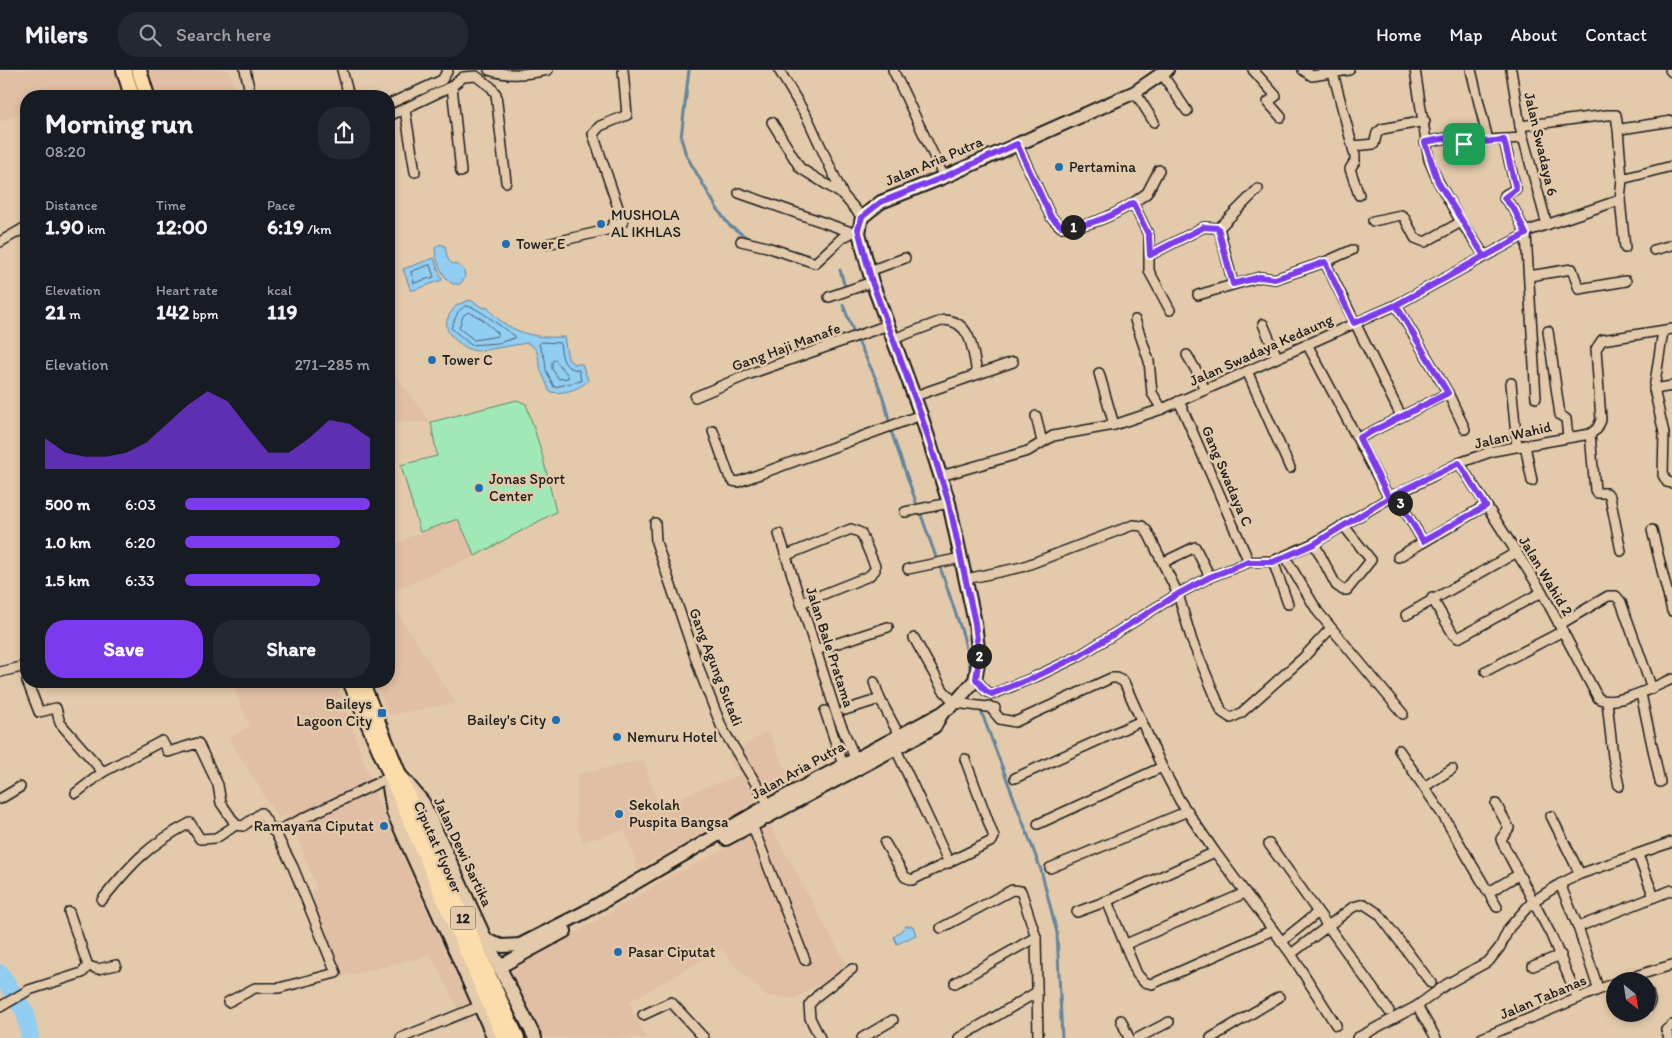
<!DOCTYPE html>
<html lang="en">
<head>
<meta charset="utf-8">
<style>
	body { margin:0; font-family:Itim,sans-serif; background:#242831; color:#f1f3f6; height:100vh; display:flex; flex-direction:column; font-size:19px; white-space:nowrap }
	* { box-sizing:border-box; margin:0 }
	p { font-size:16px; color:#9ea1a6 }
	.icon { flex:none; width:28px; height:28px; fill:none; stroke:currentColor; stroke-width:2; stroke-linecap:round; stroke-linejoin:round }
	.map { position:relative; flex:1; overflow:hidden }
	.details { position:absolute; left:20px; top:20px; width:375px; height:598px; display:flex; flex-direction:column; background:#171b24; border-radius:20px; box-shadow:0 2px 8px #0003 }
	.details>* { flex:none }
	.needle { width:32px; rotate:150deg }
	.controls { position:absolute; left:1606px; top:902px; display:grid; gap:10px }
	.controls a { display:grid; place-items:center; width:50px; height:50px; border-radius:50%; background:#171b24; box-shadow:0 2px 8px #0003; font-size:25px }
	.pin { position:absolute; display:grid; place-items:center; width:42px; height:42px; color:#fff; margin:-21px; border-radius:10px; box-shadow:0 2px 8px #0006 }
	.km { position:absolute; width:25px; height:25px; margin:-12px; border-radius:50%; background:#222; color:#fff; font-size:14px; line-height:25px; text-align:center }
	.round { display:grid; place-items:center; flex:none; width:52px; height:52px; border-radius:20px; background:#242831 }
	.summary { display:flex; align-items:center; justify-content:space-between; height:85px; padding:0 25px }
	h1 { font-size:28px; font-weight:700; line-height:38px }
	.figures { display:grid; grid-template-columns:repeat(3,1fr); gap:8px; height:85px; padding:5px 25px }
	.figures div { display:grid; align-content:center }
	.figures b { font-size:21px; font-weight:700 }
	.figures small { font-size:14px; font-weight:400 }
	.figures p { font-size:14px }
	.chart { height:140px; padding:10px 25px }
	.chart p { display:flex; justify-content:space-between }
	.chart svg { width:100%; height:90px; margin-top:5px; fill:#7c3aed; opacity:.7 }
	.button { display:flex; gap:10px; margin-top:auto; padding:10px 25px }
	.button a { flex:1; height:58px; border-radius:20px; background:#7c3aed; color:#fff; font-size:20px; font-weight:700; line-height:58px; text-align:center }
	.button a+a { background:#242831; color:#f1f3f6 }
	ul { padding:0 25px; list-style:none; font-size:16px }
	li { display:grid; grid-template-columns:80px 60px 1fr; align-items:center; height:38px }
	li i { height:12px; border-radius:6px; background:#7c3aed }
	header { display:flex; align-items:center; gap:30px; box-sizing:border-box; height:70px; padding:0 25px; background:#171b24; border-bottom:1px solid #363941 }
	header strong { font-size:24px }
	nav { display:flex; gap:28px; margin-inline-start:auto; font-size:18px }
	.search { width:350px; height:45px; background:#242831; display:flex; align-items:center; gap:12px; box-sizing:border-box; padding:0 18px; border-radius:20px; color:#9ea1a6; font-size:19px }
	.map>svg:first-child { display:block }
	.built { fill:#e1bfa5 }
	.green { fill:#a0e8b5; stroke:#5e8268 }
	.water { fill:#92cdf2; stroke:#63869c }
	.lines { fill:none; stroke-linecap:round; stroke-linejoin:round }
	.shore { stroke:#4b6372; stroke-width:1 }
	.stream { stroke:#63869c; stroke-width:3 }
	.river { stroke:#92cdf2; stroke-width:18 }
	.minor-casing { stroke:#1c1c1c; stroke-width:12 }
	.secondary-casing { stroke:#1c1c1c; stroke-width:16 }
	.trunk-casing { stroke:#1c1c1c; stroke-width:18 }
	.minor { stroke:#e3caab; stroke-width:9 }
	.secondary { stroke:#e3caab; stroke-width:12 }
	.trunk { stroke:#fddcac; stroke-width:14 }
	.route-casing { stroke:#fff; stroke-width:10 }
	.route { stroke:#7c3aed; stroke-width:6 }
	.poi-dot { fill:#1f6fb2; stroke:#e3caab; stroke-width:2 }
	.labels { text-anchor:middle; stroke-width:5; stroke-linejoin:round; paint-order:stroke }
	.shield { fill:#e3caab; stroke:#585047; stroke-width:1 }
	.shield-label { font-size:14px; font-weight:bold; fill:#1c1c1c }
	.street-label { font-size:15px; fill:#1c1c1c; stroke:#e3caab }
	.poi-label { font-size:15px; fill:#1c1c1c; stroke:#e3caab; text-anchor:start }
</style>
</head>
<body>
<header>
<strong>Milers</strong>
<div class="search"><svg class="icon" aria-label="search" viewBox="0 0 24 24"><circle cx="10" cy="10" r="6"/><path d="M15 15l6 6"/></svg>Search here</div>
<nav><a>Home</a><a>Map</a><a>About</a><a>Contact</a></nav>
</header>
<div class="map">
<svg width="1672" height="968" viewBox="0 0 1672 968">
	<rect width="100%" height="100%" fill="#e3caab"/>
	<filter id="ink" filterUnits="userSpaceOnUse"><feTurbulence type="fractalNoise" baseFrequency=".02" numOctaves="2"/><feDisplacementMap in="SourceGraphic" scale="10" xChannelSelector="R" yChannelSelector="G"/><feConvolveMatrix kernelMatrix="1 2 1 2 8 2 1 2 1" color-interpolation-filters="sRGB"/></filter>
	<g filter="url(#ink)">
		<g class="built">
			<polygon points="0,0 115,0 123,26 26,26 26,40 0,52"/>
			<polygon points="148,0 229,0 236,20 249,16 251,26 156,26"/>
			<polygon points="389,294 402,315 431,352 389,352"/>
			<polygon points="458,449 475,486 389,523 389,477 420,462"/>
			<polygon points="389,529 455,633 389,645 375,611 389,611"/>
			<polygon points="249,611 336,611 379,735 474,944 465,952 431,885 333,909 312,822 317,819 289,744 278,748 229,668 250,656 234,620"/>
			<polygon points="768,661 792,713 638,799 625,760 583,772 576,753 577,704 644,690 658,735 740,705 728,686"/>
			<polygon points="770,755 848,897 796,928 768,927 733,894 723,878 629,932 646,968 542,968 511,901 670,807"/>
		</g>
		<polygon class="green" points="517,330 526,334 541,380 556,442 475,486 458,449 420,462 401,395 437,386 431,352"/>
		<g class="water">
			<path d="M 440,174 L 445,176 C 449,201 451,188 464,200 L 465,208 L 460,214 L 453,214 C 443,209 435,189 435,178 Z"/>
			<polygon points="434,188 442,210 411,221 403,199"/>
			<path d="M 470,230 L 482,237 L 488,238 C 506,262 536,269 564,267 L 568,289 L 574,294 L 582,294 L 588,310 C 582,319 558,326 549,321 C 547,314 545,311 542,303 C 537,291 541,279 527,273 L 479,281 C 470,281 465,277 458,272 C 442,259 444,249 457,235 Z"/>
			<polygon points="906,856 913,856 916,865 897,874 894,867"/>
		</g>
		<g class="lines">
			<g class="shore">
				<polygon points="430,195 434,207 414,213 411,202"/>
				<path d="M 465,236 C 477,235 501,258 514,265 L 515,268 L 498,273 L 471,275 L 451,258 L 458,242 Z"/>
				<polygon points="469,242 482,249 498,263 498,266 474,270 459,258 463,246"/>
				<path d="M 542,272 L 560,273 C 562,287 562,298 579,300 L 581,311 L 554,317 L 546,300 L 545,289 L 539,275 Z"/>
				<polygon points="555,290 568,305 568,308 559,309 552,299 552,292"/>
			</g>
			<g class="stream">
				<polyline points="689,0 681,68 686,85 718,140 729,155 746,167 816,188"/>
				<polyline points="840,200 845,217"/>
				<polyline points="843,235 853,260"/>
				<path d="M 857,269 C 870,296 884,322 889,351"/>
				<polyline points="891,361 916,432"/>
				<polyline points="920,442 937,490"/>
				<polyline points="940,497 963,565 971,602"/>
				<polyline points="981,641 1041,800 1057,863 1062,968"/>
			</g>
			<polyline class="river" points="0,903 25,942 30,968"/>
			<defs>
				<g id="minor">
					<polyline points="245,0 251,26"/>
					<polyline points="342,0 349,26"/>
					<path d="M 489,0 C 510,7 527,4 548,0"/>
					<polyline points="779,0 808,49 843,125 862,147"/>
					<polyline points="893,0 944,107"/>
					<polyline points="1253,0 1276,26 1268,32 1281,47"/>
					<polyline points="1303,0 1312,6 1349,0"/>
					<polyline points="1415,0 1429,90 1438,111 1461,152 1485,186"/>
					<polyline points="1471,0 1488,70"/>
					<polyline points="1511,0 1520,56 1547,155"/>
					<polyline points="1670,0 1672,2"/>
					<polyline points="1333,3 1355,86 1355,91 1350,99 1359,125"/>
					<polyline points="1162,4 1187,41"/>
					<polyline points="452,16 461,102"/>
					<polyline points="1135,22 1154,52"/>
					<polyline points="389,34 442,10 448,0"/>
					<polyline points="405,40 415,102"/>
					<polyline points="389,46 452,16 463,7 476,6 491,17 496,24 506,112"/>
					<polyline points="772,52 800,98 843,125"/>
					<polyline points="1520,56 1607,45 1616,45 1618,59 1621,59 1672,51"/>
					<polyline points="1618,59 1622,109"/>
					<polyline points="1504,70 1516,119 1505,125 1504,128 1514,139 1525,162"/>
					<polyline points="1425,72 1458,66 1467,75 1488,70 1523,68"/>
					<path d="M 1017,74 L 1051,147 L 1061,157 C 1087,158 1111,147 1133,133 L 1149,166 L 1149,201 L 1170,240"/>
					<polyline points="1353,76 1374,74 1377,63 1382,59 1425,51"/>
					<polyline points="739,123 851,162"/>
					<polyline points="1133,133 1147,123 1159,100"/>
					<polyline points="1373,151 1401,145 1404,147 1415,168 1425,172 1461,152"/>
					<polyline points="1219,158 1258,119"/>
					<polyline points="1526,164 1536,328"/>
					<polyline points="741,171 767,177 815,193 842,168 858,159"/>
					<polyline points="0,172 26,157"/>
					<polyline points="547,174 611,159 613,154 623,152 593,64 600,56 627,45 623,0"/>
					<polyline points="1625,178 1620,130 1622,109 1672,96"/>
					<polyline points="1654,180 1672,175"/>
					<polyline points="1150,185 1204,157 1219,158 1233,214"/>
					<polyline points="1325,192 1401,346"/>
					<polyline points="869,201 905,188"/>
					<polyline points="1529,206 1572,199 1579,219 1626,211"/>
					<polyline points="1198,225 1260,207 1275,209 1325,192 1352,180"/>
					<polyline points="829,227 872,212"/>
					<polyline points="1396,235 1448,323 1465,359"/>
					<polyline points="1135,250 1149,291 1152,323 1162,339"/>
					<polyline points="1263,254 1277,287"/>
					<polyline points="1548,261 1560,345 1566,349 1568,367"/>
					<polyline points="1663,261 1654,319 1664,363 1663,405 1667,412 1672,413"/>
					<path d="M 893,269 L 944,250 C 972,251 973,282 977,304"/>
					<polyline points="1307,274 1389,428"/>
					<polyline points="1187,285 1197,302 1205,320"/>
					<polyline points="1247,301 1290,398"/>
					<polyline points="1099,303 1114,355"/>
					<polyline points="1511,313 1517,376"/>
					<polyline points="1654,319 1672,316"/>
					<polyline points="915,326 1013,292"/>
					<polyline points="695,327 747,305 888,255"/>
					<polyline points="1179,331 1249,492"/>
					<polyline points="1036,346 1042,372"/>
					<polyline points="713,361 729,406 733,411 738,412 921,345"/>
					<polyline points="1590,364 1595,420 1597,423 1607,423 1610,427 1621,481"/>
					<polyline points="1359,368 1448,323"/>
					<polyline points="1525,375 1532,411"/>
					<path d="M 1459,393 L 1542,522 L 1598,628 C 1614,638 1656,616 1672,609"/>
					<polyline points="941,406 1028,381 1053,366 1114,355 1162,339 1396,235 1526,164 1525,162 1620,130"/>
					<polyline points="1395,424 1423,471"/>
					<polyline points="905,442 949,433"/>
					<polyline points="655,453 656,472 702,607 722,658 772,740"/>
					<polyline points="1652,460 1672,541"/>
					<polyline points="779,464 836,643 857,693"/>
					<polyline points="1314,473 1336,515 1343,520 1347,520 1371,490 1344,456"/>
					<polyline points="787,485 851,459 861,463 875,496 875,500 869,506 801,533"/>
					<polyline points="1285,487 1318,542 1403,644"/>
					<polyline points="1398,487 1485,436"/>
					<polyline points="1273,491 1288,534"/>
					<polyline points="1164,492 1195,477 1210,507"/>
					<polyline points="908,499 961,488"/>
					<polyline points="966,509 1022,497 1133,455 1142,456 1147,461 1178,524 1192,571 1222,642 1231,648 1241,643 1303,588 1331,558"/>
					<polyline points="1432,528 1453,564 1458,568 1542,522"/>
					<polyline points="1406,545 1517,482"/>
					<polyline points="1559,555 1608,526 1616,526 1621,532 1652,619"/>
					<polyline points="914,568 943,620 955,633 995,638"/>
					<polyline points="816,580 888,557"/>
					<polyline points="1486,601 1563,561"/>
					<polyline points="0,602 26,596"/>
					<polyline points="976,609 986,621 993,624 1035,607 1079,586 1178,524 1210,507 1249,492 1273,491 1314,473 1389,428 1459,393 1493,381 1590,364 1597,359 1601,350 1596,279 1602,270 1672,259"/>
					<polyline points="27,611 39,642 56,638 60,653 103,702"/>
					<polyline points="874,612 880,629 899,665"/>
					<polyline points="1641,624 1660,712"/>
					<polyline points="1607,631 1613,687 1619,716"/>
					<polyline points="989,636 1000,649 1015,652 1111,608 1117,608 1124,612 1162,697 1180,731 1215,782 1291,884 1336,955"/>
					<polyline points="845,640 880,629"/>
					<polyline points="825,641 843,695"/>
					<polyline points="894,675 949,793"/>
					<polyline points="1399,680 1444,747 1497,837"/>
					<polyline points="1015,708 1141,651"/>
					<polyline points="1424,717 1452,699"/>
					<polyline points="76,723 103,702 162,671 168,682 198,673 218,715 221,733 236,755 243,756 261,743 273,761 275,762 390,707"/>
					<polyline points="0,729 20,717"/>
					<polyline points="1496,734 1509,758 1501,769 1502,772 1551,865 1577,927"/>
					<polyline points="1551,746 1580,804"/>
					<polyline points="1038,754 1162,697"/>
					<polyline points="752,755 805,890"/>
					<polyline points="885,773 905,807 912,810 992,771 994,767 965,689"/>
					<polyline points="1269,774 1389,941"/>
					<polyline points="1638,785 1654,827"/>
					<polyline points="1050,798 1188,741"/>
					<polyline points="1560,814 1578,857 1598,918"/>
					<polyline points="1489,822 1518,805"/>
					<path d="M 102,830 C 131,794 148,775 190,753 L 200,769 L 216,768 L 236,755"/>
					<polyline points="1107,831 1137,904 1144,912 1152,914 1273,860"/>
					<polyline points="69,842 88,896"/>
					<polyline points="1077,842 1107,831 1215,782"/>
					<polyline points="1578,857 1672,820"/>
					<polyline points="941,858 1012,820 1021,821 1036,867 1038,968"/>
					<polyline points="1281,872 1317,843"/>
					<polyline points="1126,874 1245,823"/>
					<polyline points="1291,884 1353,837 1364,834 1379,844 1431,913"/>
					<polyline points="88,896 98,899 116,895"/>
					<polyline points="1533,896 1561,885"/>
					<polyline points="1619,911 1672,895"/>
					<polyline points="955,913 1036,867"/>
					<polyline points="1648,923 1650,931 1648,937"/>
					<polyline points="228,932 255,918 279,918 336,903 293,797 275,762"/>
					<polyline points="1417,936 1436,968"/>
					<polyline points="0,937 29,920 82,903 88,896"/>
					<polyline points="1629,944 1630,944"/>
					<polyline points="643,945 671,932 704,968"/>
					<polyline points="1121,950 1129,968"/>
					<polyline points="401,968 480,936"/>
					<polyline points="820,968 810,948 809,935 818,925 852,899"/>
					<polyline points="862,968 893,950"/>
					<polyline points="959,968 1037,922"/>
					<polyline points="1138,968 1169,952"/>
					<polyline points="1211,968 1279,927"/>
					<polyline points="1357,968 1417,936 1447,914 1489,891 1500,877 1509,858 1532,832 1560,814 1580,804 1672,772"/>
					<polyline points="1482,968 1615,913"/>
					<polyline points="1669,968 1666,960 1672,955"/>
				</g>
				<g id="secondary">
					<polyline points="403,708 423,732 486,870 535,968"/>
					<polyline points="391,709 389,717 393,742 494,968"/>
					<polyline points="726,769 926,662 935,656 941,645"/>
					<polyline points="486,870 502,876 520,875 585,842 769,735 942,643 955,633 975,610 979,587 975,553 949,433 921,345 872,212 859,163 862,147 881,132 944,107 1135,22 1167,0"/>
					<polyline points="499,897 565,861"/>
				</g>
				<g id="trunk">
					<polyline points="124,0 132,26"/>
					<polyline points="139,0 147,26"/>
					<polyline points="350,611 504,968"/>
					<polyline points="361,611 408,727 517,968"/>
				</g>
			</defs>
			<use href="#minor" class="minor-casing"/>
			<use href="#secondary" class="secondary-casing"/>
			<use href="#trunk" class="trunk-casing"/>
			<use href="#minor" class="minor"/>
			<use href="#secondary" class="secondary"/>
			<use href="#trunk" class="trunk"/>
		</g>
	</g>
	<g class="lines" filter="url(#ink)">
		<defs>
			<path id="route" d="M 1464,74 L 1458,66 L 1425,72 L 1438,112 L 1484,186 L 1396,235 L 1354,253 L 1325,192 L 1275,209 L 1260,207 L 1233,214 L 1218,158 L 1204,157 L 1150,185 L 1149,166 L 1133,133 C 1111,147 1087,158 1061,156 L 1051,147 L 1017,74 L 944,107 L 881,132 L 862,147 L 858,159 L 872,212 L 921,345 L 949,433 L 975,553 L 979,587 L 976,609 L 986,621 L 992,624 L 1035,607 L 1079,586 L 1178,524 L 1210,507 L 1249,492 L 1273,492 L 1314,474 L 1395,424 L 1459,393 L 1486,436 L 1423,471 L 1395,424 L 1389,428 L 1359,368 L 1448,323 L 1396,235 L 1526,164 L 1514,139 L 1504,128 L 1516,119 L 1504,70 L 1464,74"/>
		</defs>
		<use href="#route" class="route-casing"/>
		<use href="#route" class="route"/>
	</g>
	<g class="poi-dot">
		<circle cx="1059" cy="97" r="5"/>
		<circle cx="601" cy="154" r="5"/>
		<circle cx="506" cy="174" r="5"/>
		<circle cx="432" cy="290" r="5"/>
		<circle cx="479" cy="418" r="5"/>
		<rect x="377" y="638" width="10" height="10" rx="2.5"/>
		<circle cx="556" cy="650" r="5"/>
		<circle cx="617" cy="667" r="5"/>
		<circle cx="619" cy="744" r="5"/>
		<circle cx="384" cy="756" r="5"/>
		<circle cx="618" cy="882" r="5"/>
	</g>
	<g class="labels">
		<rect class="shield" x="450.5" y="836.5" width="25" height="23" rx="4"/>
		<g class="shield-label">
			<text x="463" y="853">12</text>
		</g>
		<g class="street-label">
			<text transform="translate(1541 74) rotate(77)" y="5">Jalan Swadaya 6</text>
			<text transform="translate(934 91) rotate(-23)" y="5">Jalan Aria Putra</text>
			<text transform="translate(786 277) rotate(-20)" y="5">Gang Haji Manafe</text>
			<text transform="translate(1261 280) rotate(-24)" y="5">Jalan Swadaya Kedaung</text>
			<text transform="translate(1513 365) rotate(-13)" y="5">Jalan Wahid</text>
			<text transform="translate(1227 406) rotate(67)" y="5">Gang Swadaya C</text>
			<text transform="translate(1546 506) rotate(59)" y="5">Jalan Wahid 2</text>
			<text transform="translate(830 577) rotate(72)" y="5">Jalan Bale Pratama</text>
			<text transform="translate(716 597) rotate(69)" y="5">Gang Agung Sutadi</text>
			<text transform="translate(798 700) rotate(-29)" y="5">Jalan Aria Putra</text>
			<text transform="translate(438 777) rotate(66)" y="5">Ciputat Flyover</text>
			<text transform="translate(463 782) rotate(65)" y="5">Jalan Dewi Sartika</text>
			<text transform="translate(1543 927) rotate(-23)" y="5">Jalan Tabanas</text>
		</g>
		<g class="poi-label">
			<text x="1069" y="102">Pertamina</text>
			<text x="611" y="150">MUSHOLA<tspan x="611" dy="17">AL IKHLAS</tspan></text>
			<text x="516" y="179">Tower E</text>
			<text x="442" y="295">Tower C</text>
			<text x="489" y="414">Jonas Sport<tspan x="489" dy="17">Center</tspan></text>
			<text x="372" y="639" text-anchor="end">Baileys<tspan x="372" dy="17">Lagoon City</tspan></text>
			<text x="546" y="655" text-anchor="end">Bailey's City</text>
			<text x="627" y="672">Nemuru Hotel</text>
			<text x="629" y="740">Sekolah<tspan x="629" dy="17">Puspita Bangsa</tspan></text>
			<text x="374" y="761" text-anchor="end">Ramayana Ciputat</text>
			<text x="628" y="887">Pasar Ciputat</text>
		</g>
	</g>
</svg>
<div class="controls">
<a><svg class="needle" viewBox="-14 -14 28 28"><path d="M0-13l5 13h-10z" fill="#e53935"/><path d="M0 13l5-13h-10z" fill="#9ea1a6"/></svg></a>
</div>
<div class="pin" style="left:1464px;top:74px;background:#1e9e55"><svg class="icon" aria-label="arrive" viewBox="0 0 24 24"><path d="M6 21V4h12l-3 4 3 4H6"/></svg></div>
<b class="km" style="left:1073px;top:157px">1</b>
<b class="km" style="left:979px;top:586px">2</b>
<b class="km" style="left:1400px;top:433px">3</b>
<section class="details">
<div class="summary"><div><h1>Morning run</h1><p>08:20</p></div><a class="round"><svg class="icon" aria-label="share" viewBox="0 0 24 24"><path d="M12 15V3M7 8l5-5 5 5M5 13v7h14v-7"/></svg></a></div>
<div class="figures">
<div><p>Distance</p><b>1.90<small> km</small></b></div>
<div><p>Time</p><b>12:00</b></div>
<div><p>Pace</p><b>6:19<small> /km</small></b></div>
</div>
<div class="figures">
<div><p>Elevation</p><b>21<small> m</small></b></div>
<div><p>Heart rate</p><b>142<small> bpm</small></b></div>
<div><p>kcal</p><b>119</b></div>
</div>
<div class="chart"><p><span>Elevation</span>271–285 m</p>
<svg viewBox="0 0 160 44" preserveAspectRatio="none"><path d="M0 44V29L10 36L20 38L30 38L40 36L50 31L60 22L70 13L80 6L90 11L100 24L110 36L120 36L130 29L140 20L150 22L160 29V44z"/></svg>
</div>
<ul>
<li><b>500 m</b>6:03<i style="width:100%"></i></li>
<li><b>1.0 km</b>6:20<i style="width:84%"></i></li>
<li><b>1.5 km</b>6:33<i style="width:73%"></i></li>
</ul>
<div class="button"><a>Save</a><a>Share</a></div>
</section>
</div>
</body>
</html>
